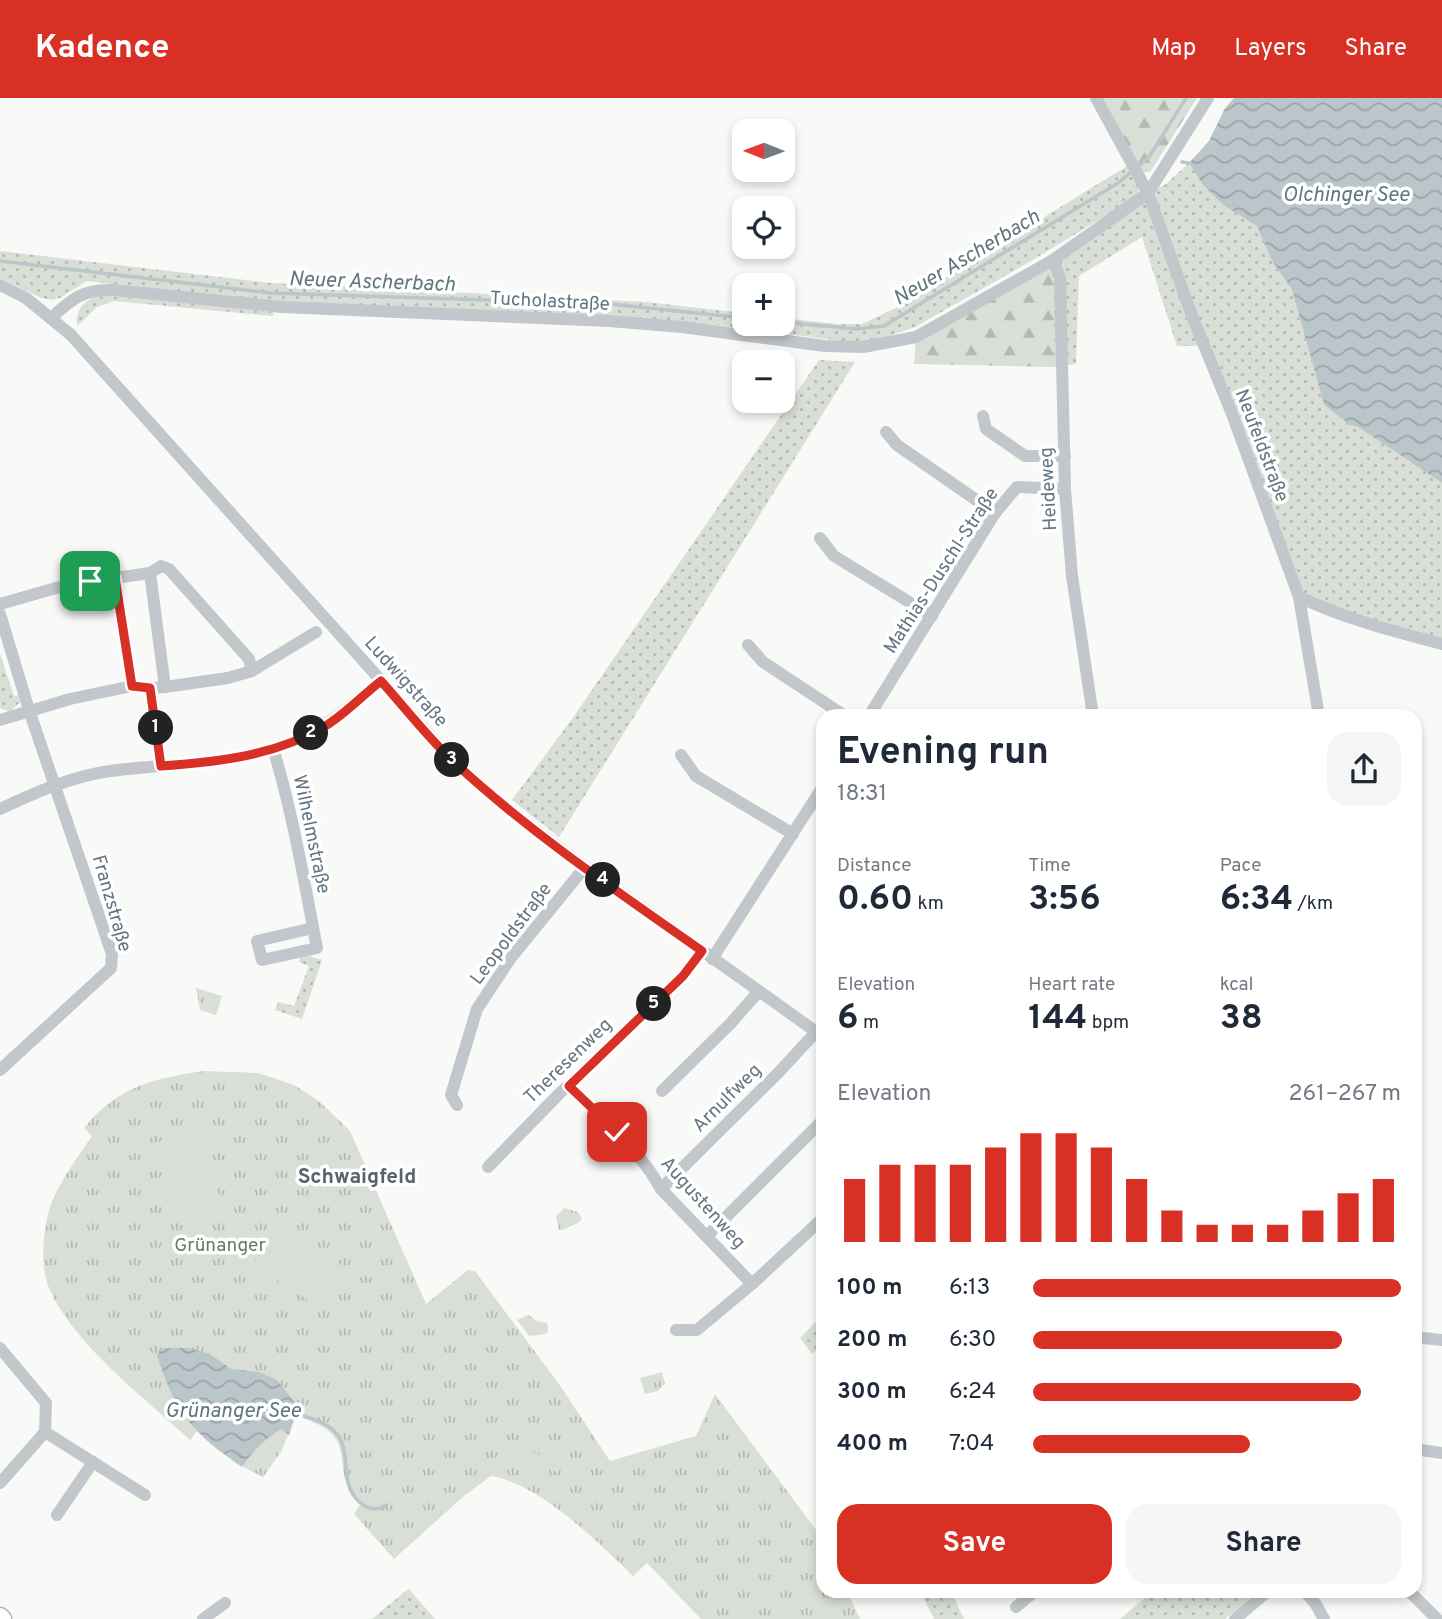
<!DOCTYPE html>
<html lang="en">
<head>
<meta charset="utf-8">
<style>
	body { margin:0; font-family:Overpass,sans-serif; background:#f6f6f7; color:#1f2937; height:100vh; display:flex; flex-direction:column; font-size:26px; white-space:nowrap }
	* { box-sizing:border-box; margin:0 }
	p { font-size:23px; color:#747a83 }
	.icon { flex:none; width:38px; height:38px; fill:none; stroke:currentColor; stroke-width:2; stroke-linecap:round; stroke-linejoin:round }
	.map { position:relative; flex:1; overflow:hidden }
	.panel { position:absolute; left:816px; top:611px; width:606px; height:889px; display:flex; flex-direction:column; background:#fff; border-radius:21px; box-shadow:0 4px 10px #0003 }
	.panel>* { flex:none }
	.needle { width:46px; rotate:271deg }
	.tools { position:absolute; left:732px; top:21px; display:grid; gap:14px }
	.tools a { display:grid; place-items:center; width:63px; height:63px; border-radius:14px; background:#fff; box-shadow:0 4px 10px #0003; font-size:35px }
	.pin { position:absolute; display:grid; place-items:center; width:60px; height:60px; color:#fff; margin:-30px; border-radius:14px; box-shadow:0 4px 10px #0006 }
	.km { position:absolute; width:35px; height:35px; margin:-18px; border-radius:50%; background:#222; color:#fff; font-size:19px; line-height:35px; text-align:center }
	.round { display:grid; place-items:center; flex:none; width:74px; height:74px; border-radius:21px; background:#f6f6f7 }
	.summary { display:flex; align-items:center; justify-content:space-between; height:119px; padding:0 21px }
	h1 { font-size:38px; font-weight:700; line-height:52px }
	.metrics { display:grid; grid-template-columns:repeat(3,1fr); gap:10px; height:119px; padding:7px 21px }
	.metrics div { display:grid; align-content:center }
	.metrics b { font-size:35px; font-weight:700 }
	.metrics small { font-size:19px; font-weight:400 }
	.metrics p { font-size:19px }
	.chart { height:196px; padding:14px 21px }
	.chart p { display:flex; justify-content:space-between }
	.chart svg { width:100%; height:126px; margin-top:7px; stroke:#d93025; stroke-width:6 }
	.action { display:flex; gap:14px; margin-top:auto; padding:14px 21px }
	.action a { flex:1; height:80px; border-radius:21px; background:#d93025; color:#fff; font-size:28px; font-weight:700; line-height:80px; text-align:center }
	.action a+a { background:#f6f6f7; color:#1f2937 }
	ul { padding:0 21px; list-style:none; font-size:23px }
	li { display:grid; grid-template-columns:112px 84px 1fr; align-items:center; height:52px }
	li i { height:18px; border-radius:9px; background:#d93025 }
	header { display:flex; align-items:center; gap:42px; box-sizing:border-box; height:98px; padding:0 35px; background:#d93025; color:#fff }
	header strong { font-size:33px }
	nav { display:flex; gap:38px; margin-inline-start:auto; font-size:24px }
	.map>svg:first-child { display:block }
	.grass { fill:url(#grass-dots) }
	.forest { fill:url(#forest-firs) }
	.park { fill:url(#park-tufts) }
	.pitch { fill:#d9ded6 }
	.water { fill:url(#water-waves) }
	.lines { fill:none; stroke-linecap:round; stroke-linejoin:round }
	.stream { stroke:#bac6ca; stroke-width:3.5 }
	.secondary-casing { stroke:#b2b9be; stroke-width:21 }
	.street { stroke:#c2c7cb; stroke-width:12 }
	.secondary { stroke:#fff; stroke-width:18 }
	.route-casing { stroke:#fff; stroke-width:14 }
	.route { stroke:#d93025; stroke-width:9 }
	.labels { text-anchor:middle; stroke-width:7; stroke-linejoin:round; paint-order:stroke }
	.street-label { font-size:19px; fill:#647682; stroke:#fff }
	.park-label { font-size:19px; fill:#687a63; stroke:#fff }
	.water-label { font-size:21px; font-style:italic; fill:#5f767c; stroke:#fff }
	.neighbourhood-label { font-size:21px; font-weight:bold; fill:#56646d; stroke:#fff }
</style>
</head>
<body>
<header>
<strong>Kadence</strong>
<nav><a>Map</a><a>Layers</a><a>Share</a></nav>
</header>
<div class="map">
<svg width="1442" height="1521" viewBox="0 0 1442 1521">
	<defs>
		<pattern id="grass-dots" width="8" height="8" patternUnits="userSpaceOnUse" patternTransform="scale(1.75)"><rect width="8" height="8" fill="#d9ded6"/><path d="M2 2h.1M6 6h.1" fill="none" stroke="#b4b9b3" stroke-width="1.8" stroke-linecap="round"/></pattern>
		<pattern id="forest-firs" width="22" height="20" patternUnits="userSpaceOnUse" patternTransform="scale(1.75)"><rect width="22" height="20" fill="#d9ded6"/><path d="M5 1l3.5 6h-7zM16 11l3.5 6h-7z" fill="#b4b9b3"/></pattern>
		<pattern id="park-tufts" width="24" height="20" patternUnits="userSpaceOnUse" patternTransform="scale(1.75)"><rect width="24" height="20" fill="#d9ded6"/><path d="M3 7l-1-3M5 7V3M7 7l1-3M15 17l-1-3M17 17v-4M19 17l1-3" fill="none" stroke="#b4b9b3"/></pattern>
		<pattern id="water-waves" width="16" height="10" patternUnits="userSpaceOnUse" patternTransform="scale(1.75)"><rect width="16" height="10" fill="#bac6ca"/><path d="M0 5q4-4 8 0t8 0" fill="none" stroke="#9ba5a9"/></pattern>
	</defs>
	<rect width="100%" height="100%" fill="#f9f9f7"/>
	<g class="grass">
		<polygon points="1189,65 1203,87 1223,107 1257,128 1271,161 1292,192 1324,307 1350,327 1358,329 1442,385 1442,546 1299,499 1204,248 1177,248 1142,139 1079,178 1076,266 1054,269 1054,181 1059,158 1148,95 1166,86"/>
		<polygon points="1127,68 1139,90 1138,98 1031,163 915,229 883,240 858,245 717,227 235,201 87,183 60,200 51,202 39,199 0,180 0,153 271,185 646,204 744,215 744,226 782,226 782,220 837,226 862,226 900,208"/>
		<path d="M 100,197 L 273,214 L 274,216 L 272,218 L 114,203 L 97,209 L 77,228 C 75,211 84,202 100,197 Z"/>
		<polygon points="819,262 855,264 559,739 512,702 572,621"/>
		<polygon points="0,556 14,598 19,597 20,604 13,611 8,613 0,610"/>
		<polygon points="306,857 322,862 302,921 275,912 278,904 294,908 309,868 299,864 301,858"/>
		<polygon points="822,1218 822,1247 812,1256 800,1240"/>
		<polygon points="409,1491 435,1521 372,1521 407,1492"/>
		<polygon points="920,1493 943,1493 952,1496 964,1521 934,1521"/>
		<polygon points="1153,1493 1242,1493 1249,1501 1225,1521 1120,1521"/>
	</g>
	<g class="forest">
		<polygon points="1097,0 1197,0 1151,73 1138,76"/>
		<polygon points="1048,165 1054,181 1054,269 914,266 916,239"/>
	</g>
	<g class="park">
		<polygon points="196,890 222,898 216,917 200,912"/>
		<path d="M 203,973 L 258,975 L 294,987 L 319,1003 L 350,1033 L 426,1206 L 468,1172 L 475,1173 L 561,1289 L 610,1363 L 696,1338 L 715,1296 L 822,1440 L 822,1493 L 847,1493 L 860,1521 L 701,1521 L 647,1465 L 633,1478 C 599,1445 539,1385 491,1378 L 465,1397 L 394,1461 L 354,1416 L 360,1407 C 324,1370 368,1339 296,1318 L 281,1354 L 263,1379 C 239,1367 215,1353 197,1333 L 190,1342 C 146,1301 73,1246 49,1190 C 39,1166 43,1120 55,1097 C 65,1076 79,1057 92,1038 L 84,1030 C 119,988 152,981 203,973 Z"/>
		<polygon points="564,1110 578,1114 582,1121 578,1125 562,1132 559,1132 556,1118"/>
		<polygon points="528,1217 537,1223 547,1225 548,1233 546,1236 529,1238 517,1222"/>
		<polygon points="662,1274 665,1285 658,1293 645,1296 640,1280"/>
	</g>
	<g class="pitch">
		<polygon points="201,1031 223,1111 176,1124 154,1045"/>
		<polygon points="278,1127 343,1168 318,1208 253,1167"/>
		<polygon points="528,1351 562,1368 558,1375 524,1358"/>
	</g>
	<g class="water">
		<polygon points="1234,0 1442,0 1442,385 1358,329 1350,327 1324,307 1292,192 1271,161 1257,128 1223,107 1203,87 1189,65 1209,43 1225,10"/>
		<path d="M 163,1250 L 190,1250 L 210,1256 L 231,1271 L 259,1274 L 277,1282 L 298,1309 L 289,1337 L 281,1331 C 265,1341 253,1352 242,1369 C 192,1333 176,1317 157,1257 Z"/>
	</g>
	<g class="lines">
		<g class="stream">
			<polyline points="1182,64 1189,65"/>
			<polyline points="0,163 271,195 610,206 744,220"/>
			<polyline points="782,224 856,231 884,228 1118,85 1149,59 1186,0"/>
			<path d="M 297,1316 C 310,1320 326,1324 336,1335 C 354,1356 336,1391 365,1408 C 372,1412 378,1412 385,1408"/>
		</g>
		<defs>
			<polyline id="secondary" points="0,1519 2,1521"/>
		</defs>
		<use href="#secondary" class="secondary-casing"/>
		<g class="street">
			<polyline points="1096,0 1148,95 1194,223 1232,316 1299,499 1319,618"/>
			<polyline points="1053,162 1060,180 1065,391 1072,478 1093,618"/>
			<polyline points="0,187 26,200 71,237 455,665 511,713 585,769 822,938"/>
			<path d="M 52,219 C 72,201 83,191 112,192 L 282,209 L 609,223 L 682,229 L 825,248 L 863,249 L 916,239 L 1053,162 L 1148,95 L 1208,0"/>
			<polyline points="983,318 986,331 1025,358 1065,358"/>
			<polyline points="886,334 897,347 995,415"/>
			<polyline points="820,440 834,458 932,518"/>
			<polyline points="150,475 115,480 132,588 150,590"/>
			<path d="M 1299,499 C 1346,521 1392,533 1442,546"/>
			<polyline points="0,506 56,490 115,480"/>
			<polyline points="0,516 29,612 112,856 111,870 0,972"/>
			<polyline points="748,547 763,564 845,618"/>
			<polyline points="165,589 228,580 252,573 316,534"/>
			<polyline points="869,618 995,415 1017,389 1065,391"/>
			<polyline points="0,622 70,601 132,588"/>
			<path d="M 273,650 C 293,716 304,783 317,850 L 262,862 L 257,843 L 313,830"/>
			<polyline points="681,657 696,678 793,736"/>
			<polyline points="161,668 150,590 165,589 150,475 161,468 169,471 249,561 252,573"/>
			<path d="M 0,711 C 35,695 72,678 110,673 C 177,664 235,668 299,641 C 330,627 354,604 381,583"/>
			<polyline points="712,861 822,690"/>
			<path d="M 569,988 C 602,1019 639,1051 661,1091 L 752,1186"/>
			<polyline points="662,993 731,925 758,894"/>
			<polyline points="457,1007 451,997 477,911 510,861 585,769"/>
			<polyline points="488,1069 560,995 683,878 702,853"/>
			<polyline points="661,1091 779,974 816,934"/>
			<polyline points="707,1138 822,1023"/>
			<polyline points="676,1232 697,1232 752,1186 822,1121"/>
			<polyline points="1414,1239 1442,1242"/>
			<polyline points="0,1250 46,1305 45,1334 0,1385"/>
			<polyline points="45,1334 145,1397"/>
			<polyline points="1414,1351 1442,1355"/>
			<polyline points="57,1417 93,1364"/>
			<polyline points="1304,1493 1315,1505 1324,1521"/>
			<polyline points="1409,1493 1437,1521"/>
			<polyline points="1016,1509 1035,1493"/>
			<polyline points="203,1521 225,1505"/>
			<polyline points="1235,1521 1268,1493"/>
		</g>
		<use href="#secondary" class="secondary"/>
	</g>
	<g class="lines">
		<defs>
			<path id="route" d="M 90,483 L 115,480 L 132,588 L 150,590 L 161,668 C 218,664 276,658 327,627 C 346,615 363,597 381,583 C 406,611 429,641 456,666 C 532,736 618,794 702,853 L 683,878 L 569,988 L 617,1034"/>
		</defs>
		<use href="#route" class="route-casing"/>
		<use href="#route" class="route"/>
	</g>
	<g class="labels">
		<g class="street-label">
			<text transform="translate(550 202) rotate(3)" y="7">Tucholastraße</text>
			<text transform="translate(1263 347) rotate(69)" y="7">Neufeldstraße</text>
			<text transform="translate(1047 391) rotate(-93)" y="7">Heideweg</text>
			<text transform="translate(940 472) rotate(-57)" y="7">Mathias-Duschl-Straße</text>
			<text transform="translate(407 583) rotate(48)" y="7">Ludwigstraße</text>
			<text transform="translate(313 736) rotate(78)" y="7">Wilhelmstraße</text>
			<text transform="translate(113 805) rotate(74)" y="7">Franzstraße</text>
			<text transform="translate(510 835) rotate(-53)" y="7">Leopoldstraße</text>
			<text transform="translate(567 962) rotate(-44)" y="7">Theresenweg</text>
			<text transform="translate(726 999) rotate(-45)" y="7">Arnulfweg</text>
			<text transform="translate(704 1104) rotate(48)" y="7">Augustenweg</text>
		</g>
		<g class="park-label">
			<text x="220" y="1153">Grünanger</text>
		</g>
		<g class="water-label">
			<text x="1346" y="103">Olchinger See</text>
			<text transform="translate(966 159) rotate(-31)" y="7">Neuer Ascherbach</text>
			<text transform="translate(372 183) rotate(2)" y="7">Neuer Ascherbach</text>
			<text x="233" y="1319">Grünanger See</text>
		</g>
		<g class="neighbourhood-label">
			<text x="357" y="1085">Schwaigfeld</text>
		</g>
	</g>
</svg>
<div class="tools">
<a><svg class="needle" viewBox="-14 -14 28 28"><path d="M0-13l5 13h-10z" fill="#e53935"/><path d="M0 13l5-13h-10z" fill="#747a83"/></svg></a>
<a><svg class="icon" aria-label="locate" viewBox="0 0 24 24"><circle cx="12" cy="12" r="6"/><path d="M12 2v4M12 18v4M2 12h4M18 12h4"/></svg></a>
<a>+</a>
<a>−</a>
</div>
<div class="pin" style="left:90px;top:483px;background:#1e9e55"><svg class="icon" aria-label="arrive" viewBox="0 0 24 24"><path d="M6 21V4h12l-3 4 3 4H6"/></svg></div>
<div class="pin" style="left:617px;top:1034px;background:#d93025"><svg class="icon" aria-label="check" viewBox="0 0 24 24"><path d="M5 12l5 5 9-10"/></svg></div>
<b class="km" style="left:156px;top:630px">1</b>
<b class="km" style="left:311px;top:635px">2</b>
<b class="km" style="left:452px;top:662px">3</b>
<b class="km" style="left:603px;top:782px">4</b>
<b class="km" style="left:654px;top:906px">5</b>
<section class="panel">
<div class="summary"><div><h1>Evening run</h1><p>18:31</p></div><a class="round"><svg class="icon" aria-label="share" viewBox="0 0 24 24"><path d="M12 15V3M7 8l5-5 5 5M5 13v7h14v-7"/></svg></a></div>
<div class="metrics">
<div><p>Distance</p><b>0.60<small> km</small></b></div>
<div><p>Time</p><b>3:56</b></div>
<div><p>Pace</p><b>6:34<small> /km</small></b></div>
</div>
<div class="metrics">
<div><p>Elevation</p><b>6<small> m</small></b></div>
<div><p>Heart rate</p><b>144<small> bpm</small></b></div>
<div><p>kcal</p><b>38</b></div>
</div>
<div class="chart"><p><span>Elevation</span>261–267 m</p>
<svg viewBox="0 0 160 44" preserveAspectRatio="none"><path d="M5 44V22M15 44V17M25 44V17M35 44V17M45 44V11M55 44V6M65 44V6M75 44V11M85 44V22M95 44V33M105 44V38M115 44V38M125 44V38M135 44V33M145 44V27M155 44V22"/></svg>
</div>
<ul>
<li><b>100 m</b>6:13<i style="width:100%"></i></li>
<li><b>200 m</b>6:30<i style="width:84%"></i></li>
<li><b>300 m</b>6:24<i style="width:89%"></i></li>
<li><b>400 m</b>7:04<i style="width:59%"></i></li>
</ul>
<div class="action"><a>Save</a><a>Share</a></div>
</section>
</div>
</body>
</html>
